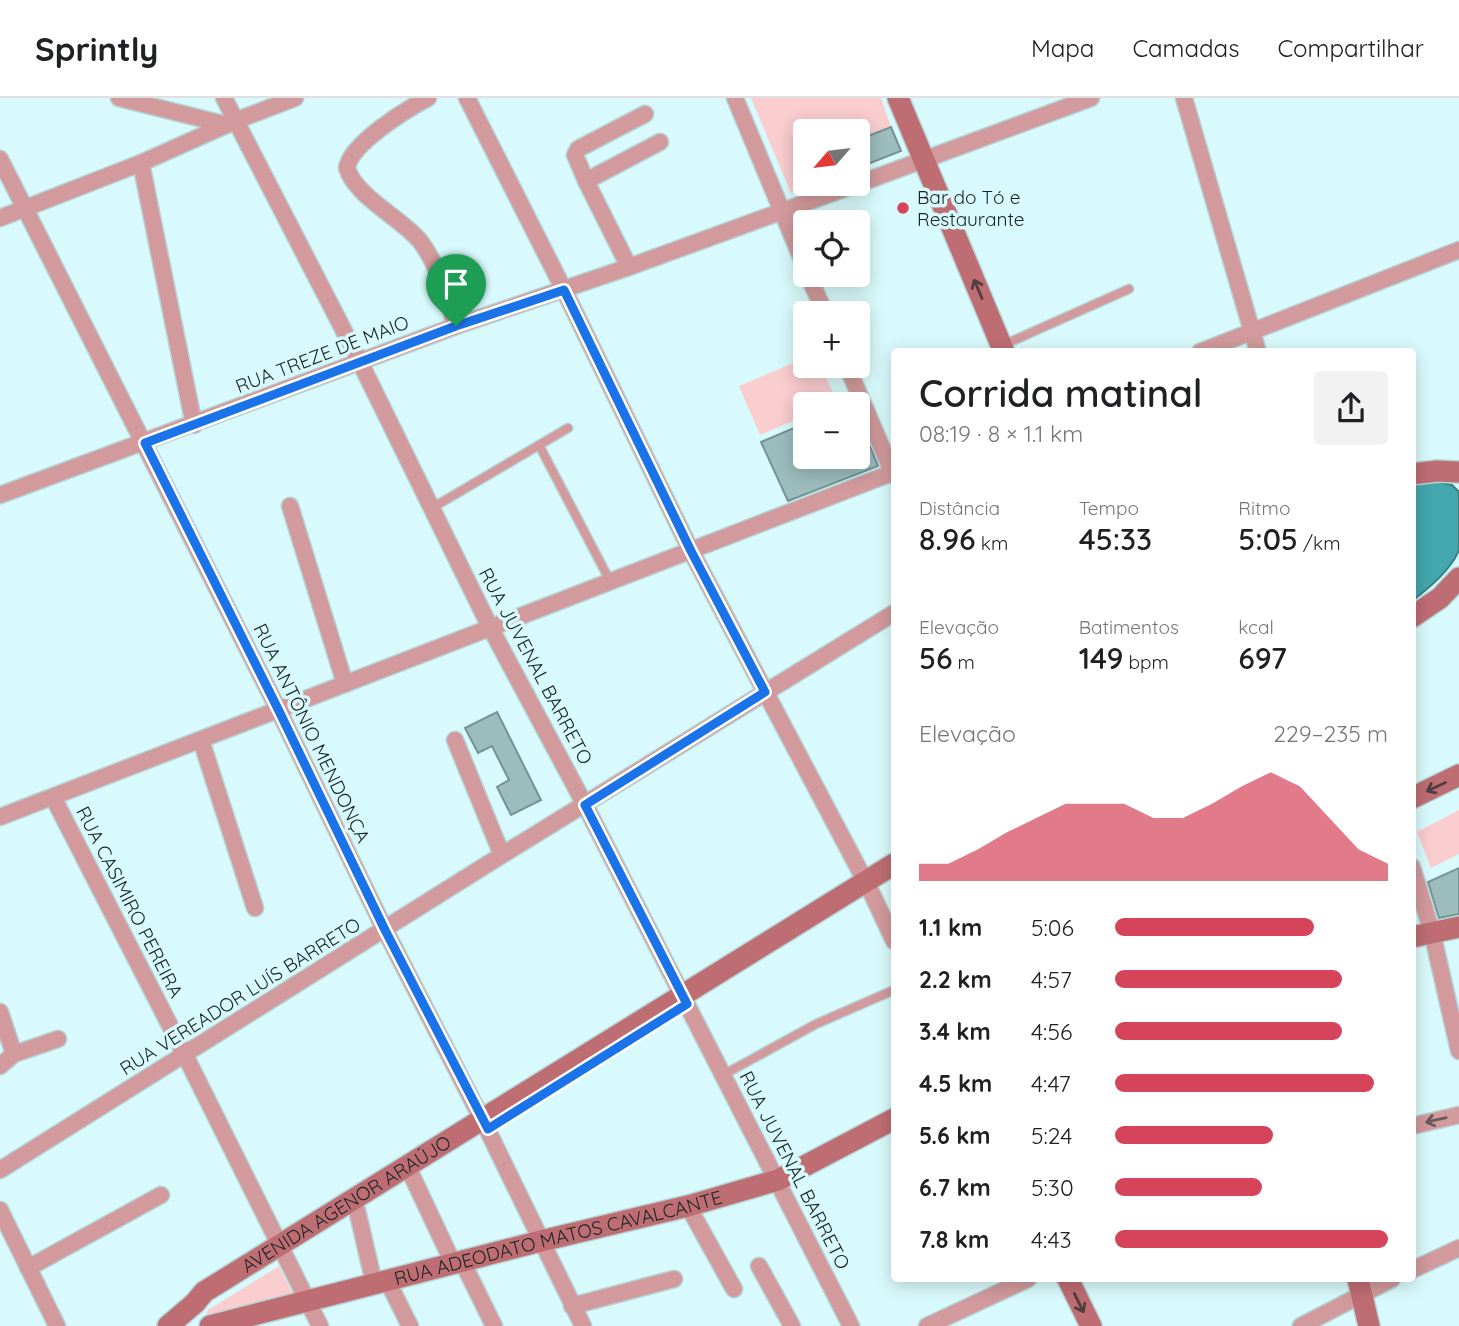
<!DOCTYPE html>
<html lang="pt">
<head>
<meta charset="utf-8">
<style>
	body { margin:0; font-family:Quicksand,sans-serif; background:#f2f2f2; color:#202124; height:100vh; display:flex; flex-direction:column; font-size:26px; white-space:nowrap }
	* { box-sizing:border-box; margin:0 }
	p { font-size:23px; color:#757577 }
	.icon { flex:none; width:38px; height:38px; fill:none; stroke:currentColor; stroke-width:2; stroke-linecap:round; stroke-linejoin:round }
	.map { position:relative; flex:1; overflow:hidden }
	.panel { position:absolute; left:891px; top:250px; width:525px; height:934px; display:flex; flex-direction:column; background:#fff; border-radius:7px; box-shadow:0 4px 18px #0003 }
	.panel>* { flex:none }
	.needle { width:46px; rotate:242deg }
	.tools { position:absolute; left:793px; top:21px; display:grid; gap:14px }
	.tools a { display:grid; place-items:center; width:77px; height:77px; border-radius:7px; background:#fff; box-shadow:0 4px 18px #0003; font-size:35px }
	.pin { position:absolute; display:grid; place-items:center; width:60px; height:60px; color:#fff; margin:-72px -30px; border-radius:50% 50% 50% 0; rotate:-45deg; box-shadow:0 0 7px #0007 }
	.pin .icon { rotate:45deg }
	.round { display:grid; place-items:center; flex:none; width:74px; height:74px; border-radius:7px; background:#f2f2f2 }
	.headline { display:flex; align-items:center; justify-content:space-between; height:119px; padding:0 28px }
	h1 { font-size:38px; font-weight:600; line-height:52px }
	.metrics { display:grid; grid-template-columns:repeat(3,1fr); gap:10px; height:119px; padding:7px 28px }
	.metrics div { display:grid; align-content:center }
	.metrics b { font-size:30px; font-weight:600 }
	.metrics small { font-size:19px; font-weight:400 }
	.metrics p { font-size:19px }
	.chart { height:196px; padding:14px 28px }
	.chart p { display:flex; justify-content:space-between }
	.chart svg { width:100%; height:126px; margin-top:7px; fill:#d5445a; opacity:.7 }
	ul { padding:0 28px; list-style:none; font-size:23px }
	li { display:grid; grid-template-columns:112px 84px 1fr; align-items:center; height:52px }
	li i { height:18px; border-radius:9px; background:#d5445a }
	header { display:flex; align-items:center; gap:42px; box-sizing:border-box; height:98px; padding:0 35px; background:#fff; border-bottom:2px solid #e0e0e0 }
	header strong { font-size:33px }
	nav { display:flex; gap:38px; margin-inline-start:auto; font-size:24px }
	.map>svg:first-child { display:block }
	.green { fill:#facdcf }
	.water { fill:#43a7ad; stroke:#368084; stroke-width:2 }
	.building { fill:#9cbcbe; stroke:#749395; stroke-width:2 }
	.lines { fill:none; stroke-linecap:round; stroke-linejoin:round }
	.lane-casing { stroke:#b6d3d5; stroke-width:11 }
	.street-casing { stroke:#b6d3d5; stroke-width:19 }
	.secondary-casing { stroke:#b6d3d5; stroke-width:24 }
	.lane { stroke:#d29a9c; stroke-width:8 }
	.street { stroke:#d29a9c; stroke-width:16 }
	.secondary { stroke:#be6d73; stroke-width:21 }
	.oneway { stroke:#523e40 }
	.oneway2 { stroke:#6c595b }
	.route-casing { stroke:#fff; stroke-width:14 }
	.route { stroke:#1a73e8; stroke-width:9 }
	.poi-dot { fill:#d5445a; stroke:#d9fafc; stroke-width:2.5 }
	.labels { text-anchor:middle; stroke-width:7; stroke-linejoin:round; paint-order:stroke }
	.poi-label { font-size:19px; fill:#182425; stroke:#d9fafc; text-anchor:start }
	.street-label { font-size:19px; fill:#182425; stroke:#d9fafc }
</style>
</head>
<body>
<header>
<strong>Sprintly</strong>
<nav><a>Mapa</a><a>Camadas</a><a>Compartilhar</a></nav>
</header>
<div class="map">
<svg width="1459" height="1228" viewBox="0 0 1459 1228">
	<rect width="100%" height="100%" fill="#d9fafc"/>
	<g class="green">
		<polygon points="751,0 881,0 891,29 858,42 858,33 805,33 805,86 815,86 791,95"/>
		<polygon points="805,260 805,268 821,268 837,304 805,306 805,318 760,337 739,288"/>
		<polygon points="1459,712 1459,756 1431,770 1417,734"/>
		<polygon points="279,1168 293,1196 211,1219 206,1216 208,1212"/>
	</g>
	<path class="water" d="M 1430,382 L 1452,387 L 1459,394 L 1459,452 C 1451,472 1429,490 1412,503 L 1412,389 Z"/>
	<g class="building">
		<polygon points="891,29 901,53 863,68 858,42"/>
		<polygon points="858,319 878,368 788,403 761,344 801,327 805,335 805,359 858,359"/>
		<polygon points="497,614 541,702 511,717 497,689 509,682 492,648 478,655 465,630"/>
		<polygon points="1459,770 1459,816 1439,820 1428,784"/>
	</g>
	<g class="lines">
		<defs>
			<g id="lane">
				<polyline points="1001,248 1129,191"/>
				<polyline points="539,347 610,483"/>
				<polyline points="432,410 568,330"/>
				<polyline points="723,977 816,926 894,892"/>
			</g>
			<g id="street">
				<polyline points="119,0 227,27"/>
				<polyline points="224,0 360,264 490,529 585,707 851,1228"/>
				<path d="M 428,0 C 407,11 350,46 347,70 C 355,98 401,120 420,143 C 438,166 447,200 456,228"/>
				<polyline points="467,0 564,192 691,453 871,794 894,843"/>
				<polyline points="735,0 805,169"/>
				<polyline points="1184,0 1258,254"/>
				<polyline points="0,61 278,611 385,832 487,1031 583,1228"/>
				<polyline points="141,65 194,327"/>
				<polyline points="586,83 660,44"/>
				<polyline points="858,86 1091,0"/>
				<polyline points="0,120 141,65 235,23 295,0"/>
				<polyline points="629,169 586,83 575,57 578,51 645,16"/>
				<polyline points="808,177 825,215"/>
				<polyline points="1200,254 1459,152"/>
				<polyline points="847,268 894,378"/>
				<polyline points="0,397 456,228 629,169 857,86"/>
				<polyline points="290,408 345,586"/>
				<polyline points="201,642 255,810"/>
				<polyline points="455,642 502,757"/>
				<polyline points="53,699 185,957 320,1228"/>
				<polyline points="0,719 894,374"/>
				<polyline points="1412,769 1432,834 1459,953"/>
				<polyline points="0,914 14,956"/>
				<polyline points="0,968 14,956 58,941"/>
				<polyline points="1412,1028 1459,1017"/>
				<polyline points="0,1072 502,757 894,515"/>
				<polyline points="412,1078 453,1165"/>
				<polyline points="688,1108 734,1191"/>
				<polyline points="0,1112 57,1228"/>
				<polyline points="357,1112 374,1185"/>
				<polyline points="462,1163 494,1228"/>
				<polyline points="759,1168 792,1228"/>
				<polyline points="28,1170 161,1097"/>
				<polyline points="1412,1172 1459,1150"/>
				<polyline points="387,1182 410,1228"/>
				<polyline points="572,1208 674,1181"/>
				<polyline points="927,1228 1028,1181"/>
				<polyline points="1301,1228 1392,1181"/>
			</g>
			<g id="secondary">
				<polyline points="898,0 1004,254"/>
				<polyline points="1412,376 1437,373 1459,374"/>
				<polyline points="1412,519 1440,500 1459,480"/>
				<polyline points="1412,700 1459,677"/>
				<polyline points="1412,839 1459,829"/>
				<polyline points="1068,1181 1091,1228"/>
				<polyline points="1358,1181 1369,1228"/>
				<path id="s1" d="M 168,1228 L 195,1205 L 204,1194 L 894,766"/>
				<path id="s2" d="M 210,1228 L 541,1143 L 688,1108 L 778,1082 L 894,1021"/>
			</g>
		</defs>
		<use href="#lane" class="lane-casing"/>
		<use href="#street" class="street-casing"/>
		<use href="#secondary" class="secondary-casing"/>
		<use href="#lane" class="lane"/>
		<use href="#street" class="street"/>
		<use href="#secondary" class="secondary"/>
	</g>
	<defs><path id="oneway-shaft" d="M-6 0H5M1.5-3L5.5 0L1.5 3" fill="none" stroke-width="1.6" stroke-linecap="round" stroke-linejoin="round" transform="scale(1.75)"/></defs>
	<g class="oneway">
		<use href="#oneway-shaft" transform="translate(978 191) rotate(-113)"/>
		<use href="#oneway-shaft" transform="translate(1436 689) rotate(154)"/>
		<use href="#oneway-shaft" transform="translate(1079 1205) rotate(64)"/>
	</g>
	<use class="oneway2" href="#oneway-shaft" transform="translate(1436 1022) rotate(167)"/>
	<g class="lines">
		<defs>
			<polygon id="route" points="564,192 691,453 765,594 585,707 687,906 488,1031 385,832 278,611 145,345 456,228"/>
		</defs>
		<use href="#route" class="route-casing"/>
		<use href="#route" class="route"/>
	</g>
	<circle class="poi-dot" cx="903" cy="110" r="7"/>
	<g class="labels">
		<g class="poi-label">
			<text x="917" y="106">Bar do Tó e<tspan x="917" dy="22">Restaurante</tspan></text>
		</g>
		<g class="street-label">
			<text transform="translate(322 256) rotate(-21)" y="7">RUA TREZE DE MAIO</text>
			<text transform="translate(536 568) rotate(62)" y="7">RUA JUVENAL BARRETO</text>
			<text transform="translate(312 635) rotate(64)" y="7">RUA ANTÔNIO MENDONÇA</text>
			<text transform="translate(130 804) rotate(63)" y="7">RUA CASIMIRO PEREIRA</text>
			<text transform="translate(240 898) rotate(-32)" y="7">RUA VEREADOR LUÍS BARRETO</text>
			<text transform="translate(795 1072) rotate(63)" y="7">RUA JUVENAL BARRETO</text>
			<text dy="7" stroke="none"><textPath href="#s1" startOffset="217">AVENIDA AGENOR ARAÚJO</textPath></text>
			<text dy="7" stroke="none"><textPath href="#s2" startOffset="359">RUA ADEODATO MATOS CAVALCANTE</textPath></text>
		</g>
	</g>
</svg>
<div class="tools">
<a><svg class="needle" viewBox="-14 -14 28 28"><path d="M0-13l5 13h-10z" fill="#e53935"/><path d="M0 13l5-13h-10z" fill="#757577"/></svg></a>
<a><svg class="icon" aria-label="locate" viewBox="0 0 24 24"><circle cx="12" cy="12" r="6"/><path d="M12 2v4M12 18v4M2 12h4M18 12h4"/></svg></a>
<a>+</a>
<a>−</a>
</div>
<div class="pin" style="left:456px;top:228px;background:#1e9e55"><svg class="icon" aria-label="arrive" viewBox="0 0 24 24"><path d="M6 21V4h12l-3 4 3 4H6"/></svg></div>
<section class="panel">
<div class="headline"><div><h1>Corrida matinal</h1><p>08:19 · 8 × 1.1 km</p></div><a class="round"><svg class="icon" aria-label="share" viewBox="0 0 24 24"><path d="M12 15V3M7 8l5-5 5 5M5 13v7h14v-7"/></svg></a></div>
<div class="metrics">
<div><p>Distância</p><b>8.96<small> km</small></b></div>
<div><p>Tempo</p><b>45:33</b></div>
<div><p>Ritmo</p><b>5:05<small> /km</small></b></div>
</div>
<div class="metrics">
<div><p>Elevação</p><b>56<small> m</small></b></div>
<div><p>Batimentos</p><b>149<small> bpm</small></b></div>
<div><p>kcal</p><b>697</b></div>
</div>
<div class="chart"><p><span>Elevação</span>229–235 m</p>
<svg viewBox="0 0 160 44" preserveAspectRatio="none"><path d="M0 44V38L10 38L20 33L30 27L40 22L50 17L60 17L70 17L80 22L90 22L100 17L110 11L120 6L130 11L140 22L150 33L160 38V44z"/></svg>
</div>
<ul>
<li><b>1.1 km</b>5:06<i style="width:73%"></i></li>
<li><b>2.2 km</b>4:57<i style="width:83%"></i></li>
<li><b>3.4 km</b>4:56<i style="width:83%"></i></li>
<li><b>4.5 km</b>4:47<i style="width:95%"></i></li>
<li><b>5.6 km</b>5:24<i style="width:58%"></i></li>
<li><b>6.7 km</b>5:30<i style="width:54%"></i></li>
<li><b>7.8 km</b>4:43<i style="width:100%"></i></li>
</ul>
</section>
</div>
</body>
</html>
